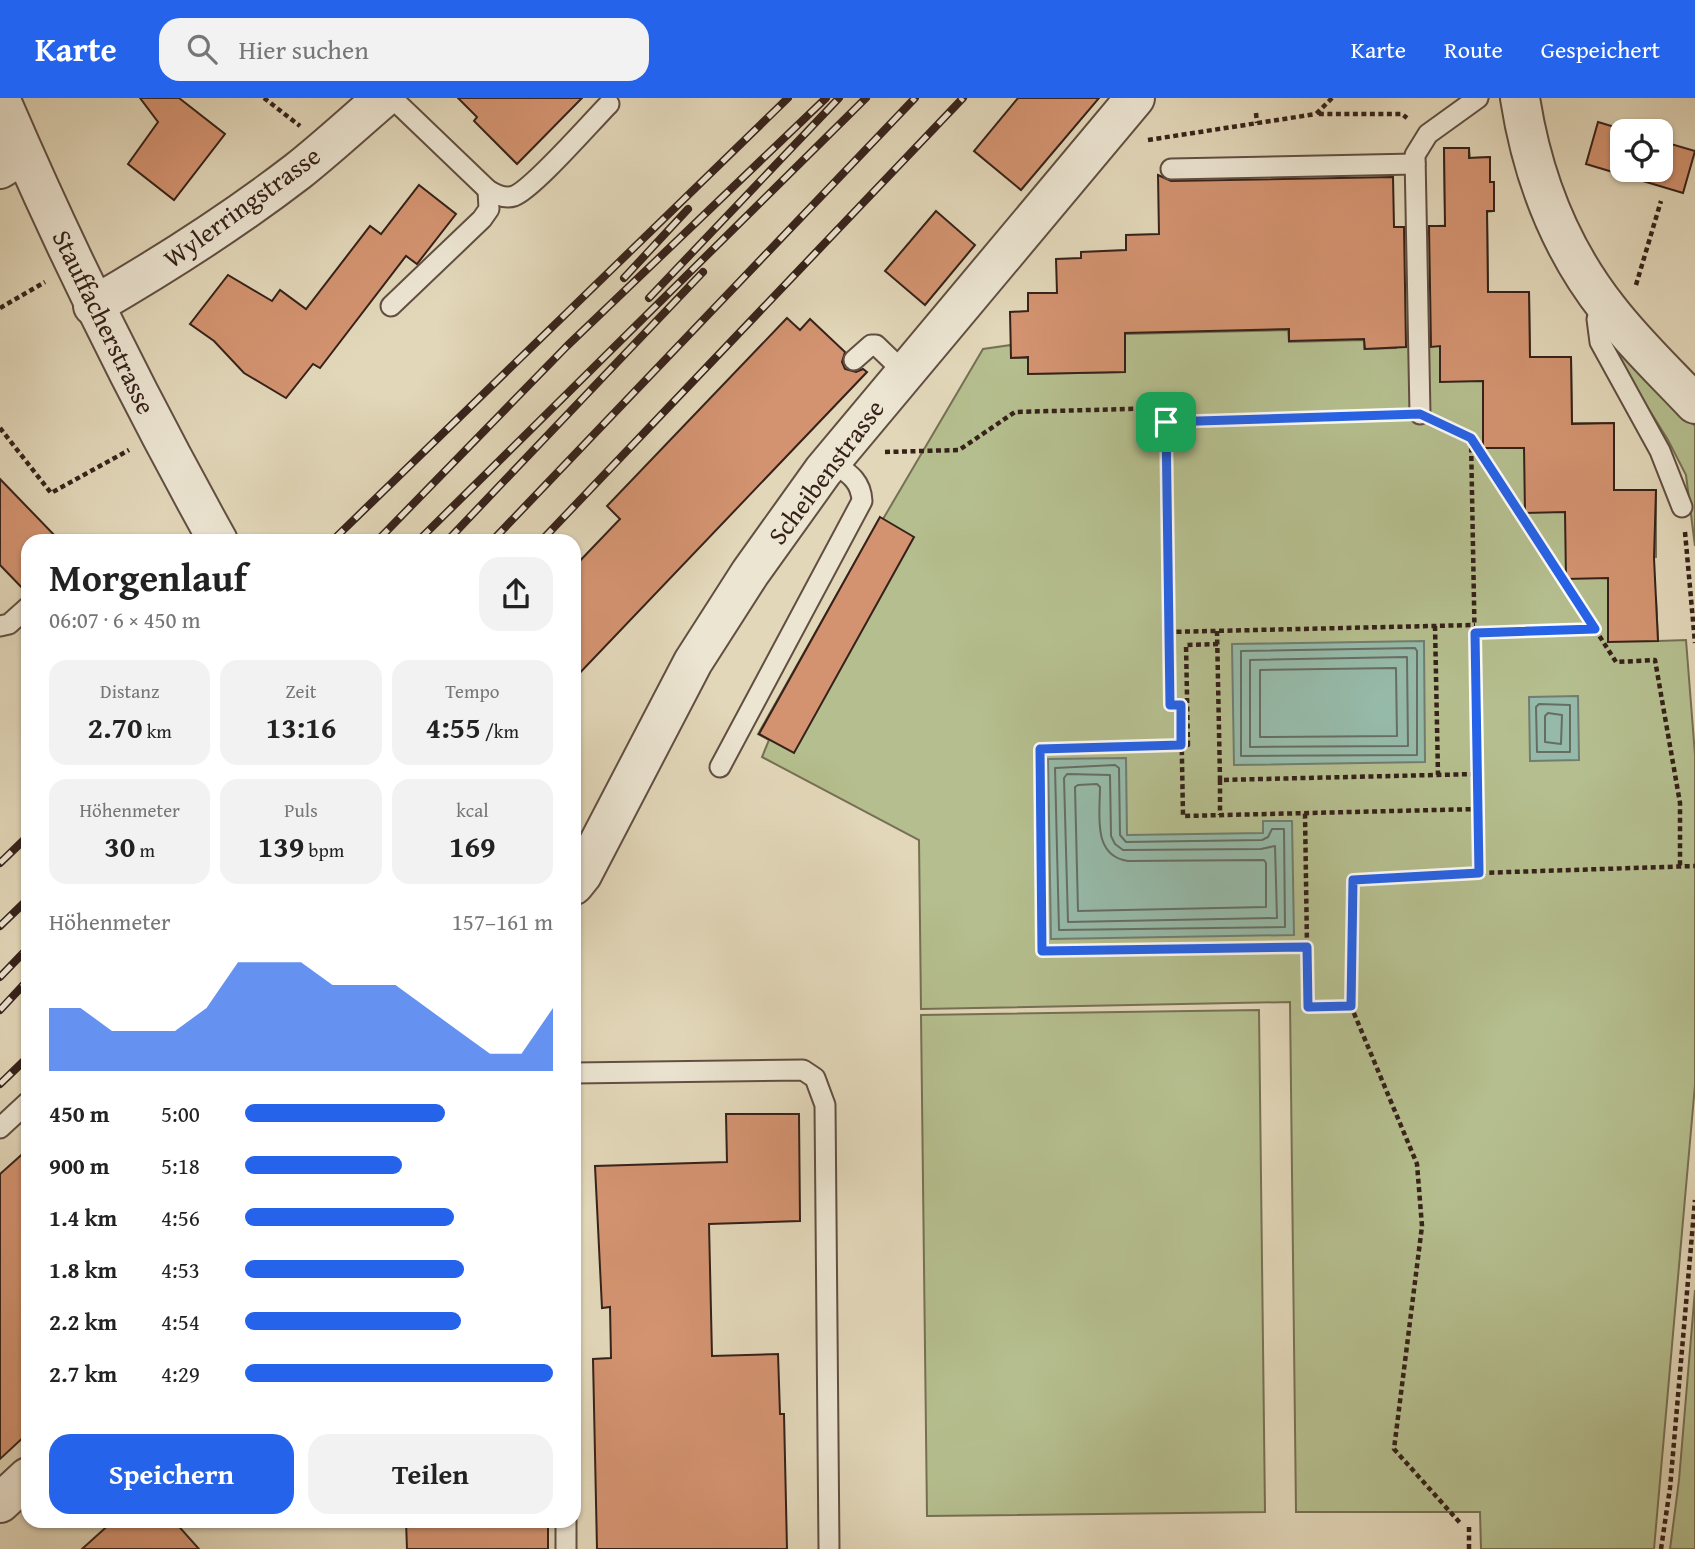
<!DOCTYPE html>
<html lang="de">
<head>
<meta charset="utf-8">
<style>
	body { margin:0; font-family:"Gentium Book Plus",serif; background:#f2f2f2; color:#222; height:100vh; display:flex; flex-direction:column; font-size:26px; white-space:nowrap }
	* { box-sizing:border-box; margin:0 }
	p { font-size:23px; color:#767676 }
	.icon { flex:none; width:38px; height:38px; fill:none; stroke:currentColor; stroke-width:2; stroke-linecap:round; stroke-linejoin:round }
	.map { position:relative; flex:1; overflow:hidden }
	.drawer { position:absolute; left:21px; top:436px; width:560px; height:994px; display:flex; flex-direction:column; background:#fff; border-radius:21px; box-shadow:0 2px 5px #0004 }
	.drawer>* { flex:none }
	.buttons { position:absolute; left:1610px; top:21px; display:grid; gap:14px }
	.buttons a { display:grid; place-items:center; width:63px; height:63px; border-radius:14px; background:#fff; box-shadow:0 2px 5px #0004; font-size:35px }
	.pin { position:absolute; display:grid; place-items:center; width:60px; height:60px; color:#fff; margin:-30px; border-radius:14px; box-shadow:0 4px 10px #0006 }
	.round { display:grid; place-items:center; flex:none; width:74px; height:74px; border-radius:21px; background:#f2f2f2 }
	.headline { display:flex; align-items:center; justify-content:space-between; height:119px; padding:0 28px }
	h1 { font-size:38px; font-weight:600; line-height:52px }
	.metrics { display:grid; grid-template-columns:repeat(3,1fr); gap:10px; height:119px; padding:7px 28px }
	.metrics div { display:grid; align-content:center; border-radius:18px; background:#f2f2f2; text-align:center }
	.metrics b { font-size:30px; font-weight:600 }
	.metrics small { font-size:19px; font-weight:400 }
	.metrics p { font-size:19px }
	.chart { height:196px; padding:14px 28px }
	.chart p { display:flex; justify-content:space-between }
	.chart svg { width:100%; height:126px; margin-top:7px; fill:#2563eb; opacity:.7 }
	.cta { display:flex; gap:14px; margin-top:auto; padding:14px 28px }
	.cta a { flex:1; height:80px; border-radius:21px; background:#2563eb; color:#fff; font-size:28px; font-weight:600; line-height:80px; text-align:center }
	.cta a+a { background:#f2f2f2; color:#222 }
	ul { padding:0 28px; list-style:none; font-size:23px }
	li { display:grid; grid-template-columns:112px 84px 1fr; align-items:center; height:52px }
	li i { height:18px; border-radius:9px; background:#2563eb }
	header { display:flex; align-items:center; gap:42px; box-sizing:border-box; height:98px; padding:0 35px; background:#2563eb; color:#fff }
	header strong { font-size:33px }
	nav { display:flex; gap:38px; margin-inline-start:auto; font-size:24px }
	.search { width:490px; height:63px; background:#f2f2f2; display:flex; align-items:center; gap:18px; box-sizing:border-box; padding:0 24px; border-radius:21px; color:#767676; font-size:26px }
	.map>svg:first-child { display:block }
	.green { fill:#b5be8e; stroke:#767054; stroke-width:2 }
	.water { fill:#96baa9; stroke:#707d70; stroke-width:2 }
	.lines { fill:none; stroke-linecap:round; stroke-linejoin:round }
	.shore { stroke:#666e62; stroke-width:2 }
	.building { fill:#d39370; stroke:#36221a; stroke-width:2 }
	.service-casing { stroke:#614f42; stroke-width:23 }
	.minor-casing { stroke:#614f42; stroke-width:42 }
	.tertiary-casing { stroke:#614f42; stroke-width:42 }
	.path { stroke:#36221a; stroke-width:4.5; stroke-dasharray:5 3.5; stroke-linecap:butt }
	.service { stroke:#ece5d2; stroke-width:19 }
	.minor { stroke:#ece5d2; stroke-width:38 }
	.tertiary { stroke:#ece5d2; stroke-width:38 }
	.rail-casing { stroke:#36221a; stroke-width:8 }
	.rail { stroke:#ece5d2; stroke-width:5; stroke-dasharray:16; stroke-linecap:butt }
	.route-casing { stroke:#fff; stroke-width:14 }
	.route { stroke:#2563eb; stroke-width:9 }
	.labels { text-anchor:middle; stroke-width:5; stroke-linejoin:round; paint-order:stroke }
	.street-label { font-size:26px; fill:#36221a; stroke:#ece5d2 }
</style>
</head>
<body>
<header>
<strong>Karte</strong>
<div class="search"><svg class="icon" aria-label="search" viewBox="0 0 24 24"><circle cx="10" cy="10" r="6"/><path d="M15 15l6 6"/></svg>Hier suchen</div>
<nav><a>Karte</a><a>Route</a><a>Gespeichert</a></nav>
</header>
<div class="map">
<svg width="1695" height="1451" viewBox="0 0 1695 1451">
	<rect width="100%" height="100%" fill="#e2d7b9"/>
	<filter id="stains"><feTurbulence type="fractalNoise" baseFrequency=".00286" numOctaves="4"/><feColorMatrix values="0 0 0 0 .2 0 0 0 0 .09 0 0 0 0 .02 0 0 0 .5 -.17"/></filter>
	<radialGradient id="worn" r=".72"><stop offset=".6" stop-color="#630" stop-opacity="0"/><stop offset="1" stop-color="#630" stop-opacity=".3"/></radialGradient>
	<g class="green">
		<polygon points="1444,50 1469,50 1470,60 1490,59 1490,84 1494,84 1494,113 1487,114 1488,194 1529,194 1530,259 1571,259 1572,325 1614,325 1614,392 1656,392 1656,459 1652,460 1652,500 1656,500 1658,543 1686,542 1695,657 1695,987 1654,1451 1481,1451 1480,1414 1296,1414 1290,904 921,911 919,742 762,659 769,642 758,636 880,420 883,421 983,251 1011,247 1011,260 1028,260 1028,276 1125,274 1125,236 1288,232 1289,244 1364,242 1364,251 1396,250 1394,137 1438,134 1438,128 1462,127 1462,112 1445,113"/>
		<polygon points="1616,241 1695,328 1695,448 1686,377 1668,342 1617,260 1614,252"/>
		<polygon points="1259,912 1265,1414 927,1418 921,917"/>
		<polygon points="1695,1192 1695,1451 1670,1451 1679,1382"/>
	</g>
	<g class="water">
		<polygon points="1424,543 1425,664 1234,667 1232,546"/>
		<polygon points="1578,598 1579,662 1530,663 1529,599"/>
		<polygon points="1126,660 1127,737 1263,735 1263,723 1292,723 1294,837 1051,841 1048,661"/>
	</g>
	<g class="lines">
		<g class="shore">
			<polygon points="1415,550 1417,553 1417,657 1241,658 1241,553"/>
			<polygon points="1407,559 1408,648 1250,649 1250,562"/>
			<polygon points="1396,570 1397,638 1260,639 1260,572"/>
			<polygon points="1539,606 1570,607 1570,654 1537,654 1536,609"/>
			<polygon points="1548,615 1562,617 1561,646 1545,644 1545,618"/>
			<polygon points="1115,667 1119,670 1120,737 1126,744 1262,742 1268,739 1272,731 1284,731 1285,829 1059,832 1055,670"/>
			<polygon points="1067,676 1110,677 1111,738 1115,746 1123,752 1261,751 1275,748 1277,820 1068,824 1064,680"/>
			<path d="M 1097,686 L 1100,689 C 1100,716 1092,758 1128,763 L 1264,762 L 1266,765 L 1266,809 L 1078,813 L 1075,689 L 1078,687 Z"/>
		</g>
	</g>
	<g class="building">
		<polygon points="140,0 179,0 225,36 174,102 128,66 158,24"/>
		<polygon points="458,0 582,0 517,66 474,23 477,19"/>
		<polygon points="1018,0 1099,0 1021,92 974,53"/>
		<polygon points="1598,24 1628,33 1622,33 1622,72 1661,72 1661,43 1695,53 1683,95 1586,66"/>
		<polygon points="1444,50 1469,50 1469,60 1490,59 1490,84 1494,84 1494,113 1487,113 1488,194 1529,194 1530,259 1571,259 1572,326 1614,325 1614,392 1656,392 1654,460 1658,543 1608,544 1608,480 1566,481 1565,414 1525,415 1524,350 1483,350 1483,283 1440,284 1440,248 1431,249 1429,128 1445,128"/>
		<polygon points="1158,77 1171,83 1393,79 1394,129 1404,129 1406,249 1365,251 1364,241 1289,243 1289,231 1125,235 1125,274 1028,276 1028,259 1011,260 1010,214 1028,213 1028,195 1057,195 1056,161 1081,160 1081,154 1126,152 1126,137 1159,136"/>
		<polygon points="419,87 456,116 417,166 406,158 320,270 313,266 286,300 244,275 214,243 190,226 228,177 272,203 280,192 306,211 370,128 381,136"/>
		<polygon points="936,113 975,147 925,207 885,173"/>
		<polygon points="787,220 800,232 810,221 845,254 842,264 845,271 856,274 863,271 867,274 574,581 574,469 620,421 607,408"/>
		<polygon points="0,381 60,443 28,443 28,496 0,467"/>
		<polygon points="880,419 914,439 794,655 759,636"/>
		<polygon points="726,1016 799,1016 800,1123 709,1126 712,1258 778,1256 780,1316 784,1316 787,1451 597,1451 593,1261 611,1260 610,1209 602,1210 595,1068 727,1064"/>
		<polygon points="28,1051 28,1335 0,1361 0,1076"/>
		<polygon points="113,1423 174,1423 199,1451 82,1451"/>
		<polygon points="406,1423 548,1423 548,1451 407,1451"/>
	</g>
	<g class="lines">
		<defs>
			<g id="service">
				<path d="M 392,0 L 488,92 C 496,97 505,101 514,98 C 533,91 591,24 609,6"/>
				<polyline points="1171,71 1415,66"/>
				<polyline points="391,208 482,121 489,111 488,92"/>
				<polyline points="1607,210 1597,221 1600,244 1660,353 1682,409"/>
				<polyline points="854,262 871,247 876,247 904,274"/>
				<polyline points="1420,316 1415,57 1428,36 1478,0"/>
				<polyline points="0,528 9,526 28,509"/>
				<path d="M 720,669 L 862,403 C 861,382 848,375 831,363"/>
				<polyline points="574,975 803,972 815,980 825,1007 829,1451"/>
				<polyline points="0,1030 28,1004"/>
				<polyline points="566,1423 566,1451"/>
			</g>
			<g id="minor">
				<path d="M 1520,0 C 1532,77 1559,149 1608,211 C 1634,245 1666,275 1695,306"/>
				<polyline points="0,71 24,56"/>
				<path d="M 93,208 C 164,167 233,123 298,73 C 327,50 355,24 383,0"/>
				<polyline points="574,787 582,777 693,564 750,475 823,373 1135,0"/>
			</g>
			<g id="tertiary">
				<path d="M 0,0 C 65,152 138,299 218,443"/>
				<polyline points="0,1405 28,1379"/>
			</g>
		</defs>
		<use href="#service" class="service-casing"/>
		<use href="#minor" class="minor-casing"/>
		<use href="#tertiary" class="tertiary-casing"/>
		<g class="path">
			<polyline points="264,0 300,28"/>
			<polyline points="1332,0 1316,16 1402,16 1407,20"/>
			<polyline points="1256,15 1257,25"/>
			<polyline points="1148,42 1316,16"/>
			<polyline points="1636,187 1661,103"/>
			<polyline points="0,210 45,184"/>
			<polyline points="1166,324 1396,317"/>
			<polyline points="1441,326 1471,340 1595,531 1475,535"/>
			<polyline points="0,330 51,395 129,352"/>
			<polyline points="1471,341 1479,775"/>
			<polyline points="885,354 959,352 1015,314 1165,310 1170,608 1181,607 1183,718 1478,711"/>
			<polyline points="1685,434 1695,545"/>
			<polyline points="1435,528 1438,677"/>
			<polyline points="1595,531 1616,564 1655,562 1680,705 1680,769"/>
			<polyline points="1217,533 1220,682 1477,676"/>
			<polyline points="1168,534 1475,527"/>
			<polyline points="1218,546 1186,547 1188,647 1040,651 1042,853 1307,849 1305,715"/>
			<polyline points="1220,682 1220,717"/>
			<polyline points="1307,849 1308,909 1351,908 1417,1066 1422,1128 1394,1351 1461,1426"/>
			<polyline points="1351,908 1352,782 1479,775 1695,768"/>
			<polyline points="1469,1451 1469,1427"/>
			<polyline points="1661,1451 1670,1390 1695,1102"/>
		</g>
		<use href="#service" class="service"/>
		<use href="#minor" class="minor"/>
		<use href="#tertiary" class="tertiary"/>
		<defs>
			<g id="rail">
				<polyline points="624,180 688,111"/>
				<polyline points="649,200 839,0"/>
				<polyline points="332,443 788,0"/>
				<polyline points="377,443 567,248 826,0"/>
				<polyline points="418,443 866,0"/>
				<polyline points="447,443 703,174"/>
				<polyline points="492,443 915,0"/>
				<polyline points="541,443 963,0"/>
				<polyline points="0,765 28,738"/>
				<polyline points="0,828 28,801"/>
				<polyline points="0,879 28,850"/>
				<polyline points="0,912 28,882"/>
				<polyline points="0,986 28,959"/>
			</g>
		</defs>
		<use href="#rail" class="rail-casing"/>
		<use href="#rail" class="rail"/>
	</g>
	<g class="lines">
		<defs>
			<polygon id="route" points="1420,316 1471,340 1595,531 1475,535 1479,775 1353,782 1351,908 1308,909 1307,849 1042,853 1040,651 1181,647 1181,607 1170,607 1166,324"/>
		</defs>
		<use href="#route" class="route-casing"/>
		<use href="#route" class="route"/>
	</g>
	<g class="labels">
		<g class="street-label">
			<text transform="translate(242 109) rotate(-36)" y="9">Wylerringstrasse</text>
			<text transform="translate(104 224) rotate(64)" y="9">Stauffacherstrasse</text>
			<text transform="translate(826 374) rotate(-53)" y="9">Scheibenstrasse</text>
		</g>
	</g>
	<rect width="100%" height="100%" filter="url(#stains)"/>
	<rect width="100%" height="100%" fill="url(#worn)"/>
</svg>
<div class="buttons">
<a><svg class="icon" aria-label="locate" viewBox="0 0 24 24"><circle cx="12" cy="12" r="6"/><path d="M12 2v4M12 18v4M2 12h4M18 12h4"/></svg></a>
</div>
<div class="pin" style="left:1166px;top:324px;background:#1e9e55"><svg class="icon" aria-label="arrive" viewBox="0 0 24 24"><path d="M6 21V4h12l-3 4 3 4H6"/></svg></div>
<section class="drawer">
<div class="headline"><div><h1>Morgenlauf</h1><p>06:07 · 6 × 450 m</p></div><a class="round"><svg class="icon" aria-label="share" viewBox="0 0 24 24"><path d="M12 15V3M7 8l5-5 5 5M5 13v7h14v-7"/></svg></a></div>
<div class="metrics">
<div><p>Distanz</p><b>2.70<small> km</small></b></div>
<div><p>Zeit</p><b>13:16</b></div>
<div><p>Tempo</p><b>4:55<small> /km</small></b></div>
</div>
<div class="metrics">
<div><p>Höhenmeter</p><b>30<small> m</small></b></div>
<div><p>Puls</p><b>139<small> bpm</small></b></div>
<div><p>kcal</p><b>169</b></div>
</div>
<div class="chart"><p><span>Höhenmeter</span>157–161 m</p>
<svg viewBox="0 0 160 44" preserveAspectRatio="none"><path d="M0 44V22L10 22L20 30L30 30L40 30L50 22L60 6L70 6L80 6L90 14L100 14L110 14L120 22L130 30L140 38L150 38L160 22V44z"/></svg>
</div>
<ul>
<li><b>450 m</b>5:00<i style="width:65%"></i></li>
<li><b>900 m</b>5:18<i style="width:51%"></i></li>
<li><b>1.4 km</b>4:56<i style="width:68%"></i></li>
<li><b>1.8 km</b>4:53<i style="width:71%"></i></li>
<li><b>2.2 km</b>4:54<i style="width:70%"></i></li>
<li><b>2.7 km</b>4:29<i style="width:100%"></i></li>
</ul>
<div class="cta"><a>Speichern</a><a>Teilen</a></div>
</section>
</div>
</body>
</html>
